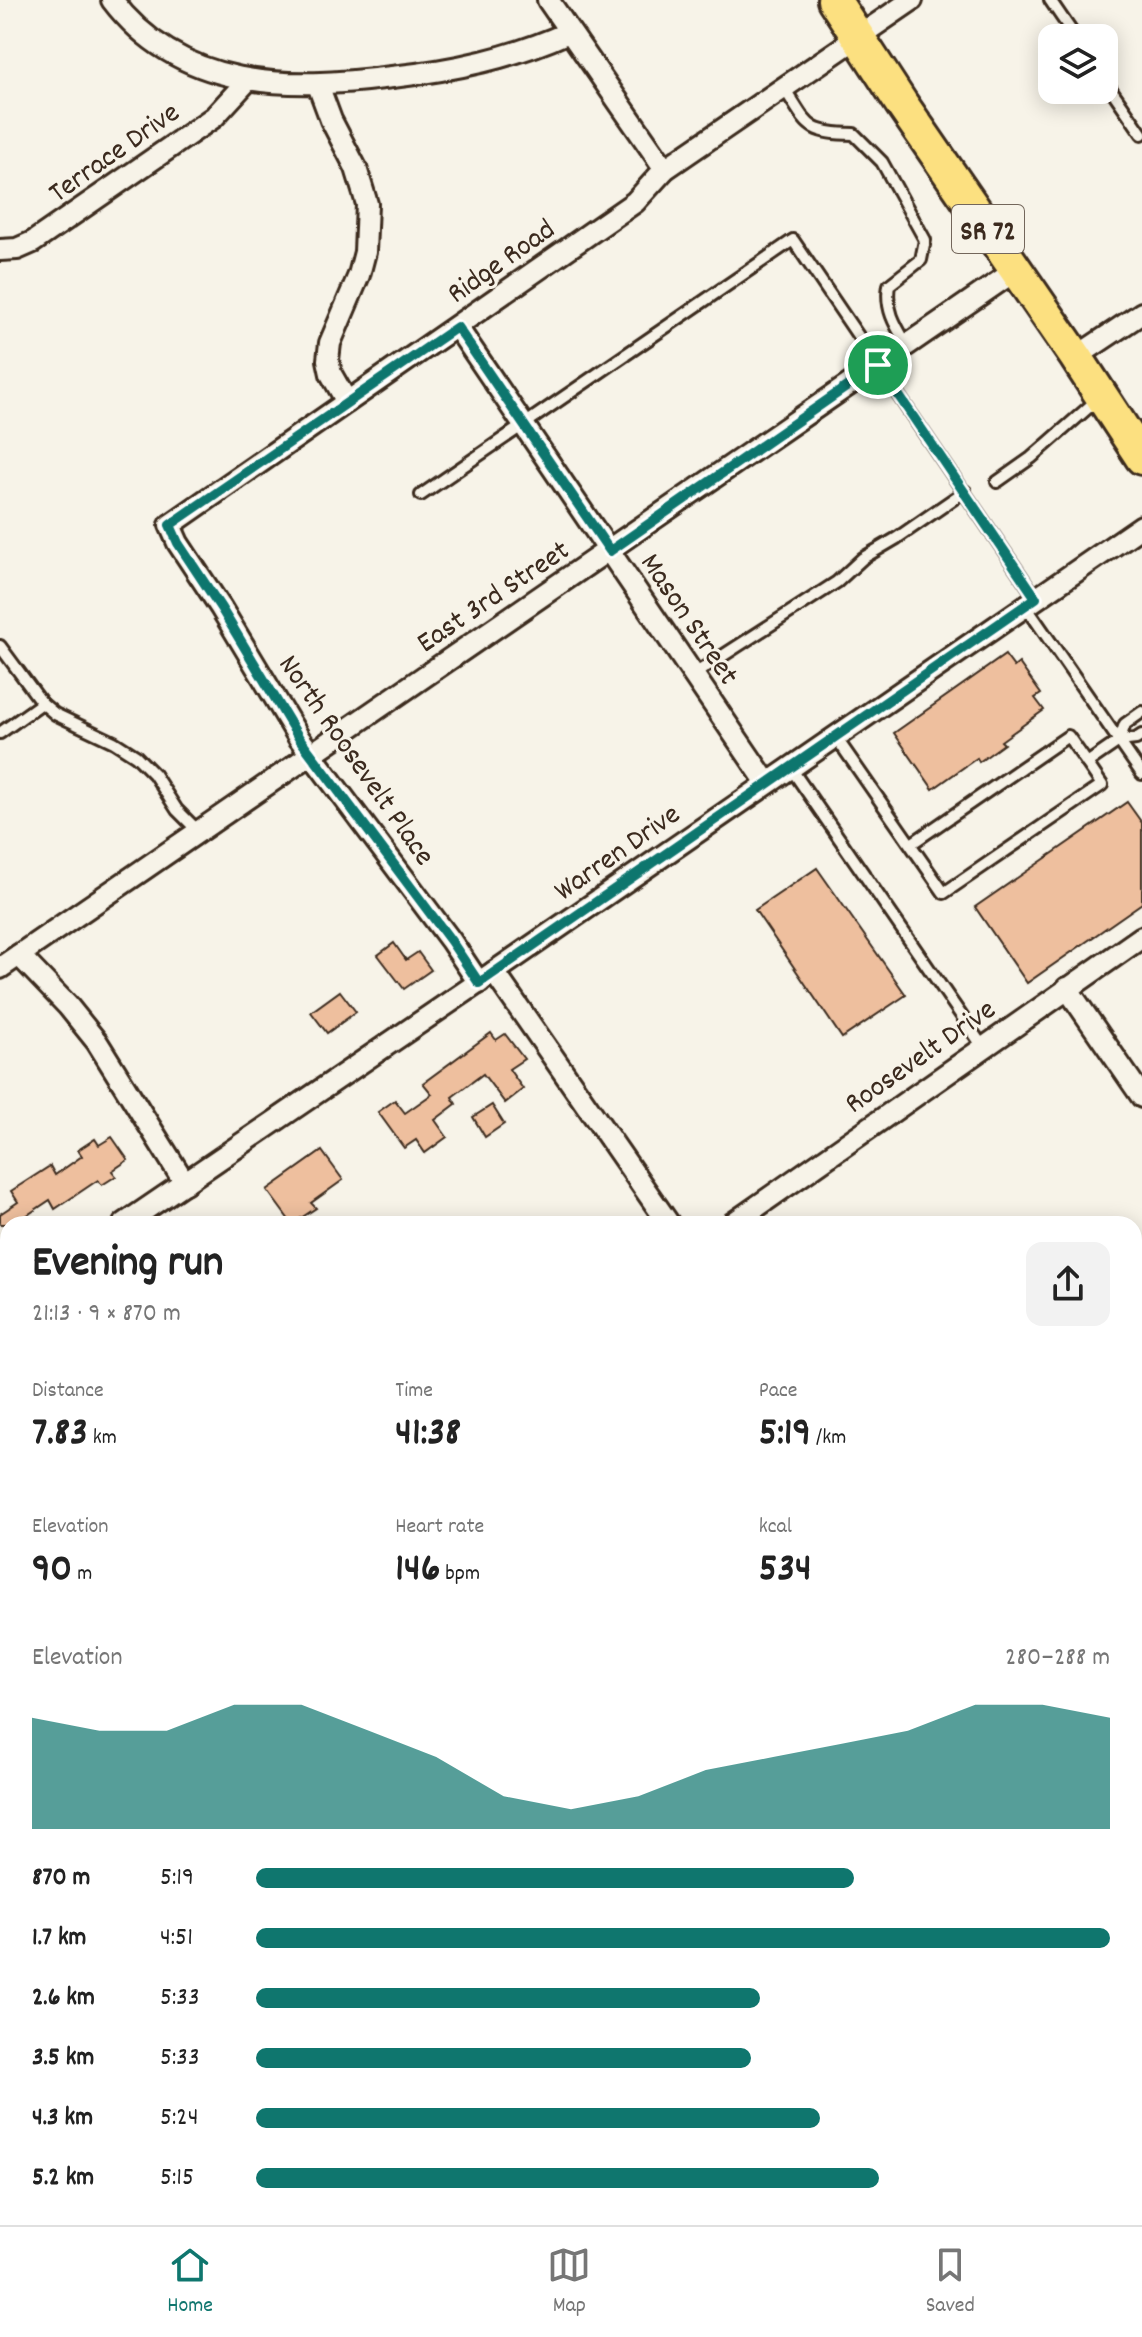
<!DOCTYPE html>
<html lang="en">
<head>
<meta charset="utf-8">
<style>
	body { margin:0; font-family:Dekko,sans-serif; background:#f2f2f2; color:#222; height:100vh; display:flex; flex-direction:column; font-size:30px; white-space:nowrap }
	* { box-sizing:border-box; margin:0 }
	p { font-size:26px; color:#767676 }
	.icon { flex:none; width:44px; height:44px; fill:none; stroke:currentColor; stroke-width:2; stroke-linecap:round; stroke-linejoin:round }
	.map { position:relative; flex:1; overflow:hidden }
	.side { position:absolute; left:0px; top:1216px; width:1142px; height:1010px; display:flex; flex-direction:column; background:#fff; border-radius:24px 24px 0 0; box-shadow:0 4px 20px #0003 }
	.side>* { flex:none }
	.tools { position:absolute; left:1038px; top:24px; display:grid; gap:16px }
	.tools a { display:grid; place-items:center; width:80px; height:80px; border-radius:16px; background:#fff; box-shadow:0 4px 20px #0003; font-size:40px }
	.pin { position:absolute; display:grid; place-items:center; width:68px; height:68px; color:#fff; margin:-34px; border:4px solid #fff; border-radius:50%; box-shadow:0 2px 8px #0007 }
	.round { display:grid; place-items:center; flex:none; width:84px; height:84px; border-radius:16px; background:#f2f2f2 }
	.overview { display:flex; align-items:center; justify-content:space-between; height:136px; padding:0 32px }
	h1 { font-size:44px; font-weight:700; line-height:60px }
	.figures { display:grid; grid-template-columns:repeat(3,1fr); gap:12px; height:136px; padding:8px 32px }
	.figures div { display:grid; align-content:center }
	.figures b { font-size:40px; font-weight:700 }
	.figures small { font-size:22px; font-weight:400 }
	.figures p { font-size:22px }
	.chart { height:224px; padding:16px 32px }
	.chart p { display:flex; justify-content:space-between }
	.chart svg { width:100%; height:144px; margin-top:8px; fill:#0f766e; opacity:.7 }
	ul { padding:0 32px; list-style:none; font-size:26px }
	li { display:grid; grid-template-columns:128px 96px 1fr; align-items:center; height:60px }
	li i { height:20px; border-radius:10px; background:#0f766e }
	.tabs { display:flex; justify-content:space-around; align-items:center; height:112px; border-top:2px solid #e0e0e0; background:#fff; font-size:22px; color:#767676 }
	.tabs a { display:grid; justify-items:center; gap:4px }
	.tabs .on { color:#0f766e }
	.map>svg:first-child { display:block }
	.built { fill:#f4e3d2 }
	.green { fill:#d0df93; stroke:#868458; stroke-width:2 }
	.building { fill:#eebf9e; stroke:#3b2a1e; stroke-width:2 }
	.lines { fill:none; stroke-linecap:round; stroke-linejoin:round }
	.lane-casing { stroke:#3b2a1e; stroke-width:16 }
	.street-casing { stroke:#3b2a1e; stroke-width:26 }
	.primary-casing { stroke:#3b2a1e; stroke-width:38 }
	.path { stroke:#3b2a1e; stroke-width:3; stroke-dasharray:8 6; stroke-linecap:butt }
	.lane { stroke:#f7f3e8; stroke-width:10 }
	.street { stroke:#f7f3e8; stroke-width:20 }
	.primary { stroke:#fce080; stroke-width:32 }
	.route-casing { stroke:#fff; stroke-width:16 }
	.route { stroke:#0f766e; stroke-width:10 }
	.labels { text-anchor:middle; stroke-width:6; stroke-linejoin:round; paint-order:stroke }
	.shield { fill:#f7f3e8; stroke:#73665b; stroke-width:2 }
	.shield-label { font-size:28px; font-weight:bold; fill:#3b2a1e }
	.street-label { font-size:30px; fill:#3b2a1e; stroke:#f7f3e8 }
</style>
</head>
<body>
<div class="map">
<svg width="1142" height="2225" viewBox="0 0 1142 2225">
	<rect width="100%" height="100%" fill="#f7f3e8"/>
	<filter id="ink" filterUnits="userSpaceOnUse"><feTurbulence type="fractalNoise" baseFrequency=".0125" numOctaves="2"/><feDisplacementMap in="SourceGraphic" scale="16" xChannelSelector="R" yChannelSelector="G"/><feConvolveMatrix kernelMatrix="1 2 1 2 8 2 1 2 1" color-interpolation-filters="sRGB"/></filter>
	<g filter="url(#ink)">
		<polygon class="built" points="412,2218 555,2218 578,2225 401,2225"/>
		<g class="green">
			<polygon points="0,1394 8,1401 8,2218 412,2218 401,2225 0,2225"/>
			<polygon points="1134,1398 1142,1408 1142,1519 1134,1525"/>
			<polygon points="555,2218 715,2218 726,2225 578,2225"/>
		</g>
		<g class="building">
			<polygon points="1005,655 1014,667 1019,663 1041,694 1035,698 1044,710 1001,741 1004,744 979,762 977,758 933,789 894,733"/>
			<polygon points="1127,802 1142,823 1142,903 1027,983 975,907"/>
			<polygon points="817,868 906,995 842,1038 755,910"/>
			<polygon points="394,943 406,960 418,952 431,970 404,989 378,955"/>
			<polygon points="340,991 356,1012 327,1033 311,1012"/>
			<polygon points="491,1033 496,1040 505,1034 524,1059 509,1069 523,1089 505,1103 483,1074 452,1097 456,1104 435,1120 447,1137 425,1153 416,1140 404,1148 378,1112 395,1100 405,1113 432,1094 423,1083"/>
			<polygon points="492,1105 504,1124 485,1137 473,1117"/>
			<polygon points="112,1137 128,1160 112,1171 116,1176 102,1185 98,1180 55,1209 50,1200 14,1224 0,1224 0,1214 18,1202 11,1191 50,1166 55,1175 82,1156 78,1150 95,1139 99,1145"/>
			<polygon points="322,1151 343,1180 311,1203 316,1208 292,1224 267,1190"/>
		</g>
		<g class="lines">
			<defs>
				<g id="lane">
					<polyline points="1050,0 1076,38"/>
					<polyline points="1104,79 1142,134"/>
					<path d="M 784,88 C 809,126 805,133 854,134 L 882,162 L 925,240 L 921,260 L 889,285 C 885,309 895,325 907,345"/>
					<polyline points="997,482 1031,458 1097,400"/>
					<polyline points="421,495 793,240 1036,598"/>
					<polyline points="1025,605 1142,774"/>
					<polyline points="0,646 42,703 55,714 114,742 136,756 154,774 177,810 199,832"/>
					<polyline points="693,675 837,582 863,558 897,538 965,491"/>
					<polyline points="0,733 42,703"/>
					<polyline points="835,736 944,893 1102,785 1087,763 1119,741 1136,739 1142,735"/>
					<polyline points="1119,741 1125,724 1142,712"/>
					<polyline points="790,767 983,1047"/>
					<polyline points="911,844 1068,736 1087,763"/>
				</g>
				<g id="street">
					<path d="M 112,0 C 181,91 289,90 392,77 C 454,70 512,58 569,32"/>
					<polyline points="548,0 665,169"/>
					<polyline points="318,85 331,120 356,168 367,204 365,252 359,275 330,343 328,360 331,374 347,402"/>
					<polyline points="0,250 17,249 33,242 214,117 248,80"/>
					<polyline points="457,327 767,783"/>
					<polyline points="1076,357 1142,313"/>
					<polyline points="19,955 68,1006 97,1042 185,1183"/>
					<polyline points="0,968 1016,270"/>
					<polyline points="494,972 669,1224"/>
					<polyline points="479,983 451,941 299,738 221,608 178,543 170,525 635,202 665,169 912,0"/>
					<polyline points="1067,988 1142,1097"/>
					<polyline points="124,1224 494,972 1142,526"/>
					<polyline points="732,1224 1142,937"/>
					<polyline points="0,1308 8,1302"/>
					<polyline points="1134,1927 1142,1921"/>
				</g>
				<polyline id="primary" points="834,0 901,103 1076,357 1142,458"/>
			</defs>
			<use href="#lane" class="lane-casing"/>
			<use href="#street" class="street-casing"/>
			<use href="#primary" class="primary-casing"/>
			<g class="path">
				<polyline points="0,2026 8,2027"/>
				<polyline points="748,2218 765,2225"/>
			</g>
			<use href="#lane" class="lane"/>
			<use href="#street" class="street"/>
			<use href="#primary" class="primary"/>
		</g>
	</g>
	<g class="lines" filter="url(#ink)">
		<defs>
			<polygon id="route" points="457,327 610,551 878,365 1036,598 479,983 451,941 299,738 221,608 178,543 170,525"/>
		</defs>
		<use href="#route" class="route-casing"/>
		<use href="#route" class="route"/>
	</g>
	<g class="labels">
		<rect class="shield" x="952" y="205" width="72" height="48" rx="6"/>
		<g class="shield-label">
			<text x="988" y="239">SR 72</text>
		</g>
		<g class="street-label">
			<text transform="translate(113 151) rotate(-35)" y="10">Terrace Drive</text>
			<text transform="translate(500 260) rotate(-35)" y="10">Ridge Road</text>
			<text transform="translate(492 595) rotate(-34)" y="10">East 3rd Street</text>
			<text transform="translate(691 618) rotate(56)" y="10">Mason Street</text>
			<text transform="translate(358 759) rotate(55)" y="10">North Roosevelt Place</text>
			<text transform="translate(616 851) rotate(-35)" y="10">Warren Drive</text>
			<text transform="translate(919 1055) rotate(-35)" y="10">Roosevelt Drive</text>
		</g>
	</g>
</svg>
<div class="tools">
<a><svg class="icon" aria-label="layers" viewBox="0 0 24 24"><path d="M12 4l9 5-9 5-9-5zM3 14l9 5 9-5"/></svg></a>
</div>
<div class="pin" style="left:878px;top:365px;background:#1e9e55"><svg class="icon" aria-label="arrive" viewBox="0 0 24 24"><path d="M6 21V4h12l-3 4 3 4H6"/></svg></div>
<section class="side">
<div class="overview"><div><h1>Evening run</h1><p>21:13 · 9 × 870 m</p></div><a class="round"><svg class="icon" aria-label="share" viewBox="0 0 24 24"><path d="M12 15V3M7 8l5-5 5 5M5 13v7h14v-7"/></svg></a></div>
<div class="figures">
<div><p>Distance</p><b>7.83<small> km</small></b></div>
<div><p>Time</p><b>41:38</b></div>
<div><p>Pace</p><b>5:19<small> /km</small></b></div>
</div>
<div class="figures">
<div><p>Elevation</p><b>90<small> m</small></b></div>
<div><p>Heart rate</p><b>146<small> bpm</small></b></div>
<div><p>kcal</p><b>534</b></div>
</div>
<div class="chart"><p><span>Elevation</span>280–288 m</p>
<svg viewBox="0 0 160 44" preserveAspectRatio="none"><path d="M0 44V10L10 14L20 14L30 6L40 6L50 14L60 22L70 34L80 38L90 34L100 26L110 22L120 18L130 14L140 6L150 6L160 10V44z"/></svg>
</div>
<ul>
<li><b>870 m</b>5:19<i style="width:70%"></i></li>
<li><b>1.7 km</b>4:51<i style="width:100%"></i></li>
<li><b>2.6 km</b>5:33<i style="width:59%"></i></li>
<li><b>3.5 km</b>5:33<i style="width:58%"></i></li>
<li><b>4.3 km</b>5:24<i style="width:66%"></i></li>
<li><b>5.2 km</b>5:15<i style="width:73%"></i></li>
</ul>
</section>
</div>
<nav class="tabs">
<a class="on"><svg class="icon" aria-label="home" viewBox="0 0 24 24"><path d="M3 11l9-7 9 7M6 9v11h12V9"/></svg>Home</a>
<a><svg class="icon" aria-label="map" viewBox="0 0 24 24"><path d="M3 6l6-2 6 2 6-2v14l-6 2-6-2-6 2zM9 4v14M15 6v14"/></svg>Map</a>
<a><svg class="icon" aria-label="saved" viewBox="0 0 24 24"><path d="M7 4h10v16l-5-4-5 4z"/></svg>Saved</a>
</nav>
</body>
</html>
